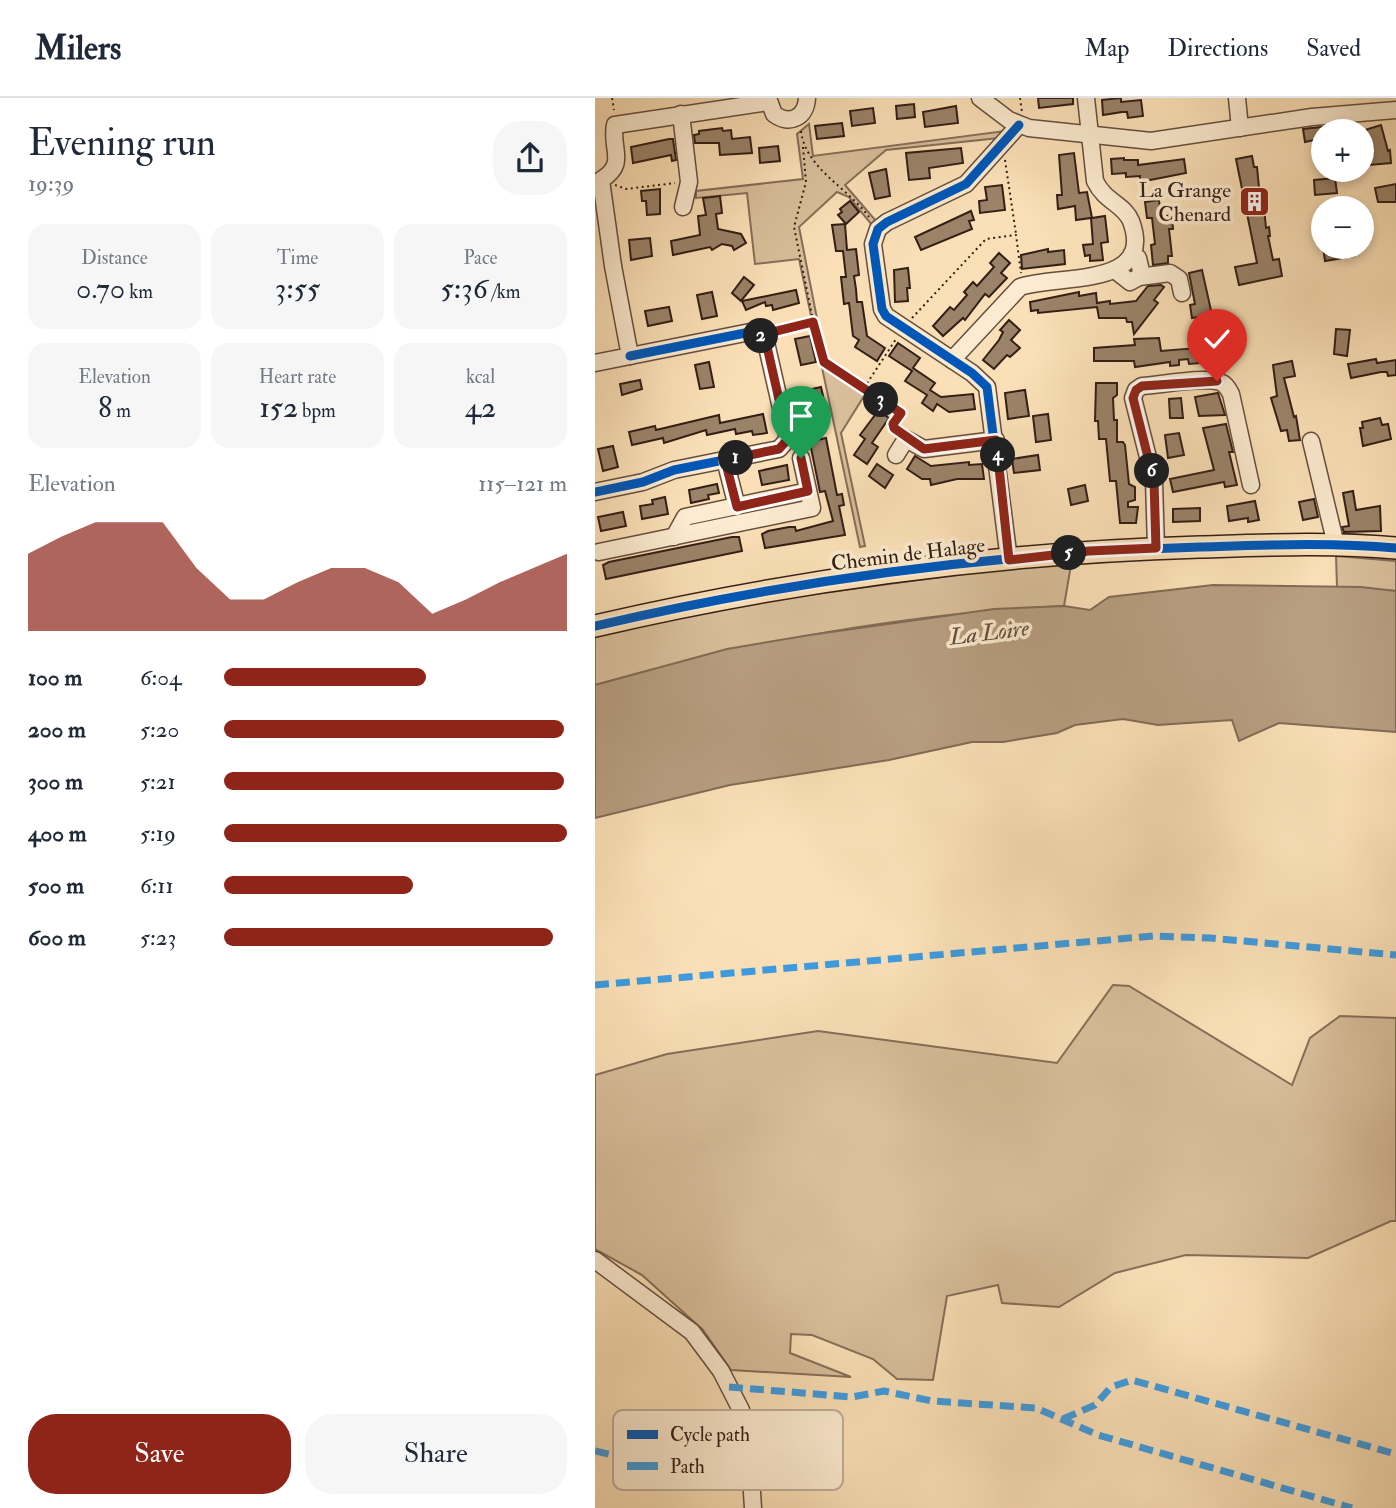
<!DOCTYPE html>
<html lang="en">
<head>
<meta charset="utf-8">
<style>
	body { margin:0; font-family:"IM FELL Double Pica",serif; background:#f6f6f7; color:#1f2937; height:100vh; display:flex; flex-direction:column; font-size:26px; white-space:nowrap }
	* { box-sizing:border-box; margin:0 }
	p { font-size:23px; color:#747a83 }
	.icon { flex:none; width:38px; height:38px; fill:none; stroke:currentColor; stroke-width:2; stroke-linecap:round; stroke-linejoin:round }
	.map { position:relative; flex:1; overflow:hidden }
	.details { display:flex; flex-direction:column; background:#fff; width:595px }
	.details>* { flex:none }
	.buttons { position:absolute; left:716px; top:21px; display:grid; gap:14px }
	.buttons a { display:grid; place-items:center; width:63px; height:63px; border-radius:50%; background:#fff; box-shadow:0 4px 10px #0003; font-size:35px }
	.pin { position:absolute; display:grid; place-items:center; width:60px; height:60px; color:#fff; margin:-72px -30px; border-radius:50% 50% 50% 0; rotate:-45deg; box-shadow:0 0 7px #0007 }
	.pin .icon { rotate:45deg }
	.km { position:absolute; width:35px; height:35px; margin:-18px; border-radius:50%; background:#222; color:#fff; font-size:19px; line-height:35px; text-align:center }
	.round { display:grid; place-items:center; flex:none; width:74px; height:74px; border-radius:28px; background:#f6f6f7 }
	.summary { display:flex; align-items:center; justify-content:space-between; height:119px; padding:0 28px }
	h1 { font-size:38px; font-weight:600; line-height:52px }
	.metrics { display:grid; grid-template-columns:repeat(3,1fr); gap:10px; height:119px; padding:7px 28px }
	.metrics div { display:grid; align-content:center; border-radius:18px; background:#f6f6f7; text-align:center }
	.metrics b { font-size:30px; font-weight:600 }
	.metrics small { font-size:19px; font-weight:400 }
	.metrics p { font-size:19px }
	.chart { height:196px; padding:14px 28px }
	.chart p { display:flex; justify-content:space-between }
	.chart svg { width:100%; height:126px; margin-top:7px; fill:#8f2418; opacity:.7 }
	.cta { display:flex; gap:14px; margin-top:auto; padding:14px 28px }
	.cta a { flex:1; height:80px; border-radius:28px; background:#8f2418; color:#fff; font-size:28px; font-weight:600; line-height:80px; text-align:center }
	.cta a+a { background:#f6f6f7; color:#1f2937 }
	ul { padding:0 28px; list-style:none; font-size:23px }
	li { display:grid; grid-template-columns:112px 84px 1fr; align-items:center; height:52px }
	li i { height:18px; border-radius:9px; background:#8f2418 }
	header { display:flex; align-items:center; gap:42px; box-sizing:border-box; height:98px; padding:0 35px; background:#fff; border-bottom:2px solid #e0e1e3 }
	header strong { font-size:33px }
	nav { display:flex; gap:38px; margin-inline-start:auto; font-size:24px }
	main { display:flex; flex:1; min-height:0 }
	.map>svg:first-child { display:block }
	.green { fill:#d9bf9b; stroke:#866e58; stroke-width:2 }
	.water { fill:#b79e80; stroke:#826b55; stroke-width:2 }
	.building { fill:#9b8369; stroke:#331e15; stroke-width:2 }
	.lines { fill:none; stroke-linecap:round; stroke-linejoin:round }
	.minor-casing { stroke:#654e3e; stroke-width:19 }
	.major-casing { stroke:#331e15; stroke-width:24 }
	.path { stroke:#331e15; stroke-width:2; stroke-dasharray:2 3.5; stroke-linecap:butt }
	.minor { stroke:#fcebd0; stroke-width:16 }
	.major { stroke:#fbe0b7; stroke-width:21 }
	.quiet { stroke:#3e9bdf; stroke-width:7; stroke-dasharray:14 7; stroke-linecap:butt }
	.cycleway-casing { stroke:#fcebd0; stroke-width:13 }
	.cycleway { stroke:#0057b8; stroke-width:9 }
	.route-casing { stroke:#fff; stroke-width:14 }
	.route { stroke:#8f2418; stroke-width:9 }
	.labels { text-anchor:middle; stroke-width:7; stroke-linejoin:round; paint-order:stroke }
	.poi-label { font-size:21px; fill:#331e15; stroke:#fcebd0; text-anchor:end }
	.street-label { font-size:21px; fill:#331e15; stroke:#fcebd0 }
	.water-label { font-size:23px; font-style:italic; fill:#614b3a; stroke:#fcebd0 }
	.key { fill:#fcebd0; stroke:#c0ae98; stroke-width:2 }
	.key-label { font-size:19px; fill:#331e15 }
</style>
</head>
<body>
<header>
<strong>Milers</strong>
<nav><a>Map</a><a>Directions</a><a>Saved</a></nav>
</header>
<main>
<section class="details">
<div class="summary"><div><h1>Evening run</h1><p>19:39</p></div><a class="round"><svg class="icon" aria-label="share" viewBox="0 0 24 24"><path d="M12 15V3M7 8l5-5 5 5M5 13v7h14v-7"/></svg></a></div>
<div class="metrics">
<div><p>Distance</p><b>0.70<small> km</small></b></div>
<div><p>Time</p><b>3:55</b></div>
<div><p>Pace</p><b>5:36<small> /km</small></b></div>
</div>
<div class="metrics">
<div><p>Elevation</p><b>8<small> m</small></b></div>
<div><p>Heart rate</p><b>152<small> bpm</small></b></div>
<div><p>kcal</p><b>42</b></div>
</div>
<div class="chart"><p><span>Elevation</span>115–121 m</p>
<svg viewBox="0 0 160 44" preserveAspectRatio="none"><path d="M0 44V17L10 11L20 6L30 6L40 6L50 22L60 33L70 33L80 27L90 22L100 22L110 27L120 38L130 33L140 27L150 22L160 17V44z"/></svg>
</div>
<ul>
<li><b>100 m</b>6:04<i style="width:59%"></i></li>
<li><b>200 m</b>5:20<i style="width:99%"></i></li>
<li><b>300 m</b>5:21<i style="width:99%"></i></li>
<li><b>400 m</b>5:19<i style="width:100%"></i></li>
<li><b>500 m</b>6:11<i style="width:55%"></i></li>
<li><b>600 m</b>5:23<i style="width:96%"></i></li>
</ul>
<div class="cta"><a>Save</a><a>Share</a></div>
</section>
<div class="map">
<svg width="801" height="1410" viewBox="0 0 801 1410">
	<rect width="100%" height="100%" fill="#fbe0b7"/>
	<filter id="stains"><feTurbulence type="fractalNoise" baseFrequency=".00286" numOctaves="4"/><feColorMatrix values="0 0 0 0 .2 0 0 0 0 .09 0 0 0 0 .02 0 0 0 .5 -.17"/></filter>
	<radialGradient id="worn" r=".72"><stop offset=".6" stop-color="#630" stop-opacity="0"/><stop offset="1" stop-color="#630" stop-opacity=".3"/></radialGradient>
	<g class="green">
		<polygon points="214,26 218,58 410,33 404,40 291,52 250,87 281,123 277,127 254,99 242,94 204,129 230,261 274,290 246,335 270,448 265,449 204,161 160,166 152,95 101,100 101,93 208,81 202,36"/>
		<polygon points="741,458 801,463 801,493 742,489"/>
		<path d="M 477,461 L 469,508 C 311,516 152,544 0,587 L 0,538 L 118,510 Z"/>
		<polygon points="518,887 534,888 697,987 715,940 745,918 801,920 801,1123 796,1123 713,1160 591,1157 520,1175 464,1209 407,1205 403,1187 352,1198 338,1282 302,1281 278,1261 217,1237 196,1236 195,1255 256,1279 136,1272 108,1232 47,1177 0,1151 0,977 72,956 223,933 462,965"/>
	</g>
	<polygon class="water" points="618,487 766,489 801,493 801,634 684,625 644,643 637,622 563,627 528,621 480,627 462,635 408,644 377,644 294,662 135,687 0,720 0,587 132,551 215,537 399,511 469,508 495,512 514,499"/>
	<g class="building">
		<polygon points="443,0 478,0 478,6 444,10"/>
		<polygon points="526,0 526,4 546,2 548,18 533,20 532,14 527,14 508,17 507,2"/>
		<polygon points="319,6 320,19 302,21 301,8"/>
		<polygon points="361,8 363,25 330,29 328,14"/>
		<polygon points="278,10 280,25 257,28 255,13"/>
		<polygon points="247,25 249,38 222,41 220,28"/>
		<polygon points="786,27 793,53 795,52 796,65 774,67 773,61 769,61 768,52 774,52 770,32"/>
		<polygon points="736,28 737,33 728,33 728,40 710,44 708,31"/>
		<polygon points="127,30 128,33 136,32 137,41 155,39 157,55 125,57 124,45 100,45 99,37 104,36 104,33"/>
		<polygon points="74,41 78,41 81,62 77,63 76,57 38,65 36,49"/>
		<polygon points="183,48 185,63 165,65 164,50"/>
		<polygon points="366,50 368,65 334,70 335,80 314,82 311,55"/>
		<polygon points="479,55 484,95 492,94 497,120 510,118 513,144 506,145 508,162 495,163 495,157 490,158 488,147 498,146 496,120 481,122 480,108 463,111 462,97 467,97 464,57"/>
		<polygon points="657,58 659,69 662,69 665,100 668,99 671,130 674,129 675,138 673,138 678,162 684,161 687,178 644,187 640,169 662,165 641,61"/>
		<polygon points="529,60 529,62 543,62 543,67 589,61 591,75 545,84 545,78 531,79 531,75 517,76 516,61"/>
		<polygon points="291,71 295,98 280,101 274,75"/>
		<polygon points="740,80 742,95 720,97 719,82"/>
		<polygon points="801,86 801,104 783,104 780,90"/>
		<polygon points="407,87 410,112 385,115 384,103 392,102 390,89"/>
		<polygon points="65,91 65,116 52,117 51,103 47,103 46,93"/>
		<polygon points="125,98 127,115 121,116 123,131 146,136 151,145 139,152 137,148 127,146 117,152 115,149 78,157 76,143 105,137 103,118 111,117 108,100"/>
		<polygon points="564,102 566,119 577,117 578,131 574,131 577,158 573,158 573,165 558,167 556,147 560,146 557,120 552,120 550,104"/>
		<polygon points="255,103 264,114 251,126 243,117 247,114 245,111"/>
		<polygon points="376,113 379,122 374,123 377,131 326,152 320,139"/>
		<polygon points="250,126 252,152 261,151 264,177 259,178 261,191 262,204 267,204 272,238 290,250 282,263 260,249 264,242 258,238 254,205 249,206 246,179 251,179 248,153 241,153 237,127"/>
		<polygon points="55,140 57,158 36,162 34,142"/>
		<polygon points="728,149 757,149 759,158 730,163"/>
		<polygon points="453,151 453,154 469,152 470,166 427,171 426,157"/>
		<polygon points="404,155 415,165 406,175 412,180 394,199 390,196 370,222 368,220 348,238 338,228 355,209 359,212 372,197 369,194 378,184 382,188 399,169 395,165"/>
		<polygon points="313,170 315,190 312,190 313,203 300,204 299,172"/>
		<polygon points="607,172 617,217 597,220 595,207 600,206 594,175"/>
		<polygon points="149,179 159,187 146,203 137,195"/>
		<polygon points="566,187 569,189 559,202 563,205 539,236 537,224 532,224 531,220 504,220 502,209 443,215 443,212 436,213 435,204 484,194 484,198 501,195 502,205 515,203 515,206 541,203 553,188"/>
		<polygon points="201,192 204,205 178,212 177,207 171,208 170,204 151,212 147,203"/>
		<polygon points="117,194 122,218 107,221 102,197"/>
		<polygon points="74,209 77,223 53,228 50,213"/>
		<polygon points="414,222 425,232 416,242 425,250 415,259 412,257 399,271 388,262 404,242 408,234 405,232"/>
		<polygon points="741,231 755,232 752,258 739,256"/>
		<polygon points="215,238 221,264 206,267 200,241"/>
		<polygon points="564,240 566,253 627,248 628,263 594,266 593,261 584,262 584,267 575,268 575,264 540,269 539,263 499,263 499,250 540,247 539,241"/>
		<polygon points="303,245 325,260 318,270 340,285 335,292 346,299 378,296 380,311 354,314 342,306 338,313 327,305 332,297 310,283 317,273 294,258"/>
		<polygon points="781,261 782,265 801,262 801,277 793,278 792,274 786,274 756,280 753,266"/>
		<polygon points="697,263 700,278 689,280 699,319 701,318 705,342 694,343 692,332 686,333 676,300 682,298 678,267"/>
		<polygon points="114,264 119,289 105,291 100,267"/>
		<polygon points="45,282 47,291 27,297 25,286"/>
		<polygon points="501,285 522,285 522,297 518,300 519,322 522,322 522,344 528,344 530,347 534,386 540,389 540,402 533,404 533,409 543,409 541,425 525,425 521,383 515,383 511,341 504,341 503,323 500,323"/>
		<polygon points="226,289 234,324 220,327 216,307 207,309 204,294"/>
		<polygon points="430,292 434,318 413,321 410,295"/>
		<polygon points="623,295 630,317 604,318 600,299"/>
		<polygon points="586,300 588,320 575,320 574,301"/>
		<polygon points="283,313 294,320 277,345 283,349 272,366 259,357 270,341 265,337"/>
		<polygon points="168,316 172,335 158,337 157,333 141,336 140,331 112,337 111,332 69,345 68,340 37,347 34,334 60,328 61,332 124,317 125,325"/>
		<polygon points="453,316 456,342 441,344 438,318"/>
		<polygon points="785,320 787,327 793,326 796,341 768,348 765,330 768,330 767,324"/>
		<polygon points="631,326 638,354 634,354 642,387 630,389 629,384 578,394 575,381 619,372 608,330"/>
		<polygon points="584,335 589,357 573,360 570,337"/>
		<polygon points="231,340 242,397 247,396 249,407 244,408 250,437 170,450 167,436 173,433 194,429 200,429 201,433 238,423 230,393 225,394 216,350 217,343"/>
		<polygon points="18,348 23,369 8,373 3,351"/>
		<polygon points="443,357 445,372 419,375 417,361"/>
		<polygon points="320,358 336,368 374,364 374,367 387,366 389,381 362,381 336,387 335,381 327,381 312,371"/>
		<polygon points="282,366 298,377 290,390 274,378"/>
		<polygon points="192,367 194,382 167,387 164,373"/>
		<polygon points="122,386 124,395 113,397 114,401 96,405 94,392"/>
		<polygon points="490,387 493,403 476,407 473,391"/>
		<polygon points="758,393 761,412 785,408 786,433 749,434 747,429 754,428 748,395"/>
		<polygon points="70,399 73,416 47,421 45,408 58,406 57,402"/>
		<polygon points="719,401 723,419 708,422 704,404"/>
		<polygon points="660,403 664,422 653,424 653,420 634,423 632,408"/>
		<polygon points="605,410 605,423 578,424 578,411"/>
		<polygon points="28,414 31,428 6,433 3,419"/>
		<polygon points="137,439 144,439 147,453 11,481 8,467 14,464"/>
	</g>
	<g class="lines">
		<defs>
			<g id="minor">
				<path d="M 173,0 L 179,16 C 195,28 211,19 212,0"/>
				<polyline points="385,0 414,22 434,30 556,43 717,19 801,12"/>
				<polyline points="642,0 645,30"/>
				<polyline points="86,16 94,84 88,109"/>
				<polyline points="521,173 535,184 544,179 546,173 543,160 537,156"/>
				<polyline points="544,179 575,175 584,181 587,195"/>
				<path d="M 357,262 L 425,189 C 463,176 561,191 536,123 C 529,106 510,104 500,83 L 491,0"/>
				<path d="M 0,265 L 35,258 L 18,168 L 6,82 C 33,65 15,51 20,27 L 173,4"/>
				<polyline points="716,343 741,447"/>
				<polyline points="301,357 311,341 329,351 401,342"/>
				<polyline points="130,362 142,409"/>
				<polyline points="0,394 48,384 79,372 184,351 193,341 170,240 160,233 35,258"/>
				<polyline points="79,439 90,419 213,393"/>
				<path d="M 561,450 L 559,383 L 538,300 L 541,292 L 547,288 C 567,287 607,278 625,284 C 631,286 633,291 636,296 L 656,387"/>
				<polyline points="4,454 217,410 206,360"/>
				<polyline points="414,462 392,289 377,275 291,218 287,211 278,146 283,131 292,124 371,86 424,27"/>
				<polyline points="0,1162 97,1234 126,1273 146,1312 154,1348 158,1410"/>
			</g>
			<path id="major" d="M 0,528 C 198,482 402,455 605,449 C 670,447 736,444 801,450"/>
		</defs>
		<use href="#minor" class="minor-casing"/>
		<use href="#major" class="major-casing"/>
		<g class="path">
			<polyline points="17,0 19,12"/>
			<polyline points="425,0 427,14"/>
			<path d="M 206,33 C 211,71 251,88 274,119"/>
			<polyline points="208,49 211,84 199,129 218,222"/>
			<polyline points="410,62 421,136"/>
			<polyline points="20,87 31,91 80,85"/>
			<polyline points="317,220 391,141 421,137 426,175"/>
			<polyline points="180,234 218,224 229,264 306,315 298,326 301,332"/>
			<polyline points="269,290 301,241"/>
		</g>
		<use href="#minor" class="minor"/>
		<use href="#major" class="major"/>
		<g class="quiet">
			<polyline points="0,887 558,838 615,840 801,857"/>
			<polyline points="134,1289 257,1299 289,1293 337,1303 441,1310 503,1337 757,1410"/>
			<polyline points="468,1321 500,1307 516,1289 537,1282 801,1356"/>
			<polyline points="0,1353 158,1390"/>
		</g>
		<defs>
			<g id="cycleway">
				<polyline points="0,394 48,384 79,372 184,351 193,341 170,240 160,233 35,258"/>
				<polyline points="414,462 392,289 377,275 291,218 287,211 278,146 283,131 292,124 371,86 424,27"/>
				<path d="M 0,528 C 198,482 402,455 605,449 C 670,447 736,444 801,450"/>
			</g>
		</defs>
		<use href="#cycleway" class="cycleway-casing"/>
		<use href="#cycleway" class="cycleway"/>
	</g>
	<g class="lines">
		<defs>
			<polyline id="route" points="206,360 213,393 142,409 130,362 184,351 193,341 170,240 166,237 218,224 229,264 306,315 298,326 299,330 329,351 401,342 414,462 494,453 561,450 559,383 538,300 541,292 547,288 622,283"/>
		</defs>
		<use href="#route" class="route-casing"/>
		<use href="#route" class="route"/>
	</g>
	<defs>
		<symbol id="building-square" viewBox="-11 -11 22 22"><rect x="-9" y="-9" width="18" height="18" rx="4" fill="#8f2418" stroke="#fcebd0"/><path d="M-4-6H4V6H1V3H-1V6H-4ZM-2.5-4.3h1.7v1.8h-1.7ZM.8-4.3h1.7v1.8H.8ZM-2.5-1h1.7V.8h-1.7ZM.8-1h1.7V.8H.8Z" fill="#fff"/></symbol>
	</defs>
	<g fill-rule="evenodd">
		<use href="#building-square" x="642" y="86" width="35" height="35"/>
	</g>
	<g class="labels">
		<g class="poi-label">
			<text x="636" y="99">La Grange<tspan x="636" dy="24">Chenard</tspan></text>
		</g>
		<g class="street-label">
			<text transform="translate(313 456) rotate(-7)" y="7">Chemin de Halage</text>
		</g>
		<g class="water-label">
			<text transform="translate(394 534) rotate(-7)" y="8">La Loire</text>
		</g>
	</g>
	<rect x="18" y="1312" width="230" height="80" rx="10" class="key"/>
	<rect x="32" y="1332" width="31" height="9" fill="#0057b8"/>
	<rect x="32" y="1364" width="31" height="8" fill="#3e9bdf"/>
	<g class="key-label">
		<text x="75" y="1343">Cycle path</text>
		<text x="75" y="1375">Path</text>
	</g>
	<rect width="100%" height="100%" filter="url(#stains)"/>
	<rect width="100%" height="100%" fill="url(#worn)"/>
</svg>
<div class="buttons">
<a>+</a>
<a>−</a>
</div>
<div class="pin" style="left:206px;top:360px;background:#1e9e55"><svg class="icon" aria-label="arrive" viewBox="0 0 24 24"><path d="M6 21V4h12l-3 4 3 4H6"/></svg></div>
<div class="pin" style="left:622px;top:283px;background:#d93025"><svg class="icon" aria-label="check" viewBox="0 0 24 24"><path d="M5 12l5 5 9-10"/></svg></div>
<b class="km" style="left:141px;top:360px">1</b>
<b class="km" style="left:166px;top:238px">2</b>
<b class="km" style="left:286px;top:302px">3</b>
<b class="km" style="left:403px;top:357px">4</b>
<b class="km" style="left:474px;top:455px">5</b>
<b class="km" style="left:557px;top:373px">6</b>
</div>
</main>
</body>
</html>
